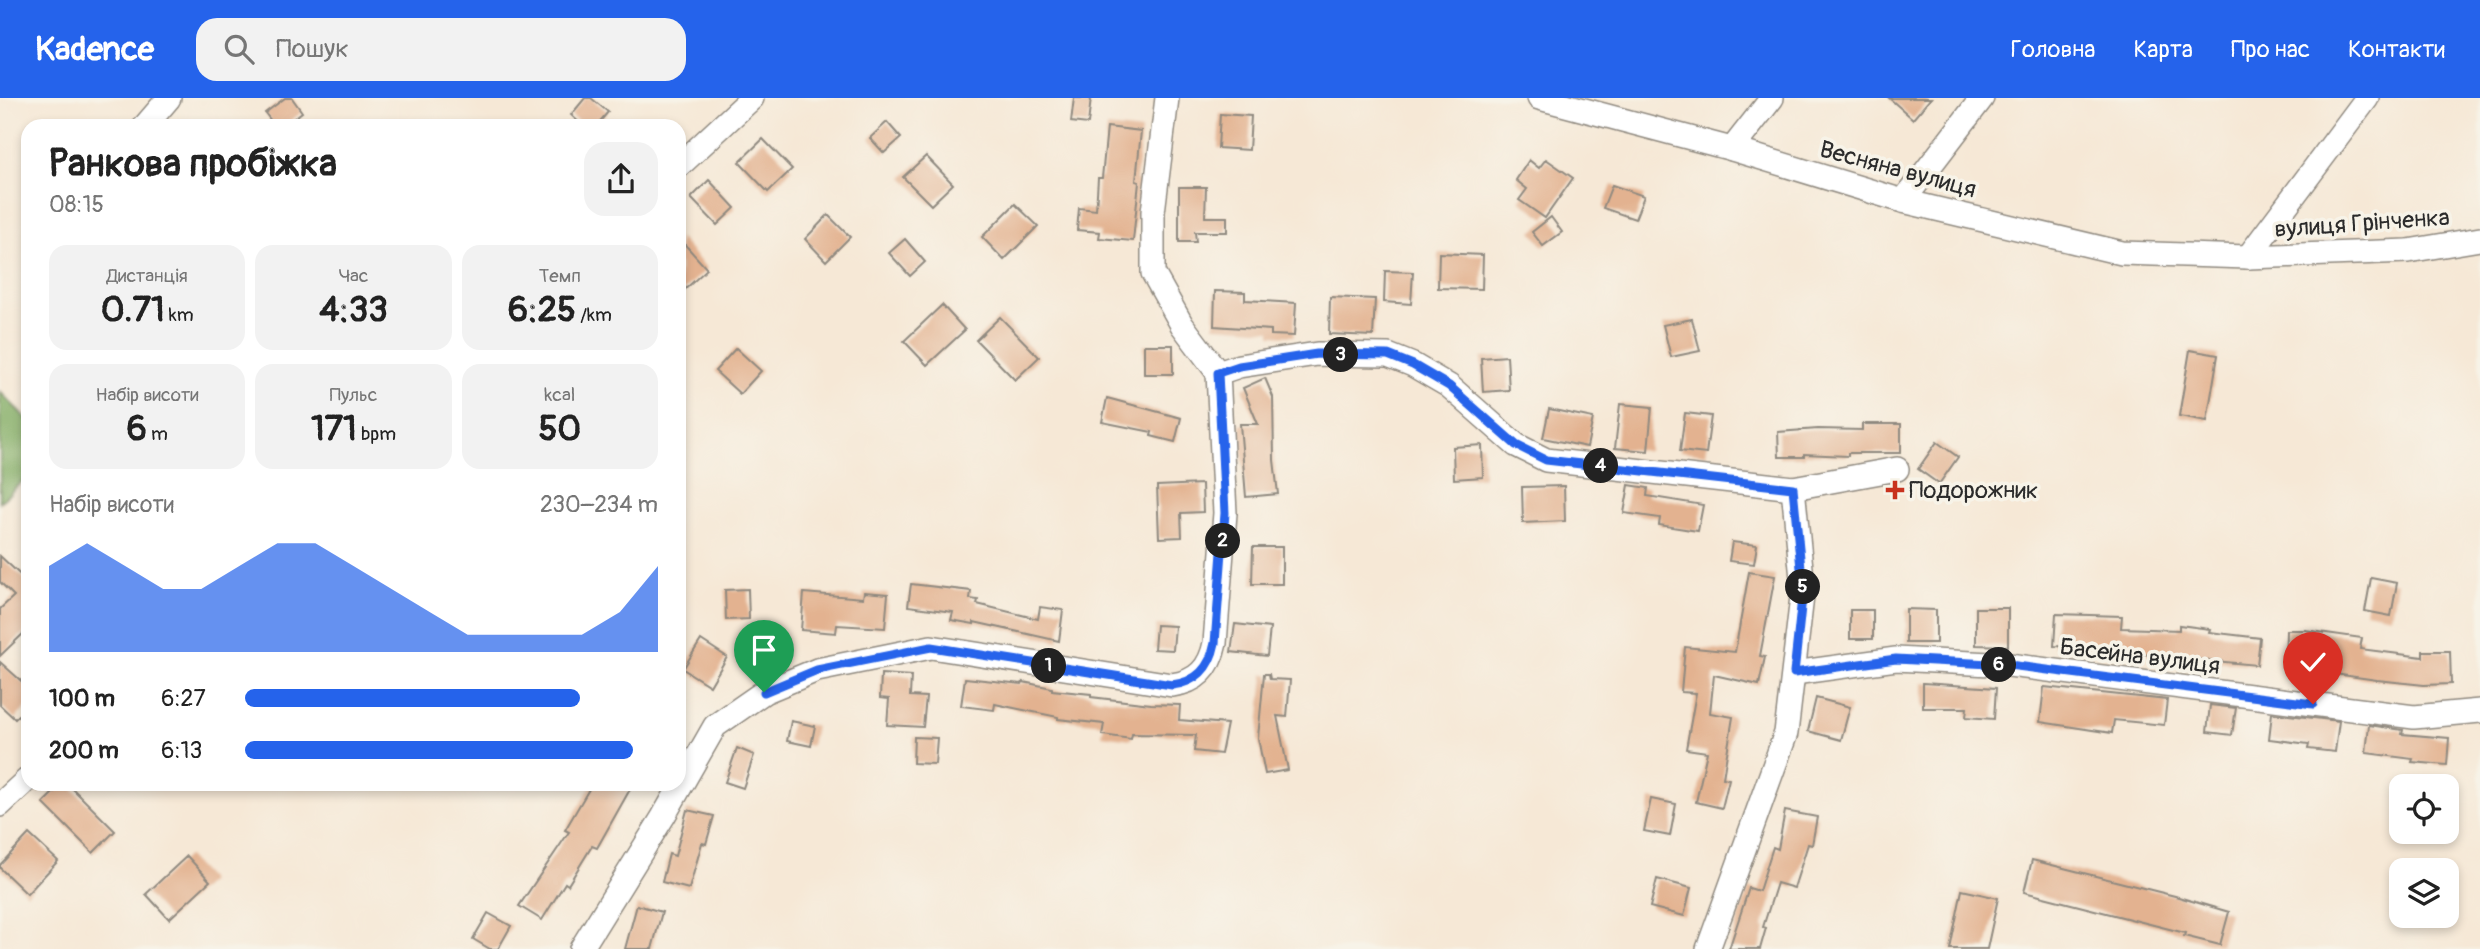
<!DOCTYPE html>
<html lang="uk">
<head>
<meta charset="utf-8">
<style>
	body { margin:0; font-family:Pangolin,sans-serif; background:#f2f2f2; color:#222; height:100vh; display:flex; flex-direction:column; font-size:26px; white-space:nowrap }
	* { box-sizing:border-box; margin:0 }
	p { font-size:23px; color:#767676 }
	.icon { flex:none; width:38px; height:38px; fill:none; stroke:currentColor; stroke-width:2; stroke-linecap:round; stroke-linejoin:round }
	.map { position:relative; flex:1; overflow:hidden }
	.details { position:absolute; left:21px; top:21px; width:665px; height:672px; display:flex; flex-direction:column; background:#fff; border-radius:21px; box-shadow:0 4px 10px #0003 }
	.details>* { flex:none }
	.controls { position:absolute; left:2389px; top:676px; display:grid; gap:14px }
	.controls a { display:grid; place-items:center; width:70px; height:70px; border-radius:14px; background:#fff; box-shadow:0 4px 10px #0003; font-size:35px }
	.pin { position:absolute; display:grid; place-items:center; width:60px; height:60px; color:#fff; margin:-72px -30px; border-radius:50% 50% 50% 0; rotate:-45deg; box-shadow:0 0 7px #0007 }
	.pin .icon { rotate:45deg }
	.km { position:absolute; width:35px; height:35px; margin:-18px; border-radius:50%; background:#222; color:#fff; font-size:19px; line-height:35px; text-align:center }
	.round { display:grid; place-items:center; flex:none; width:74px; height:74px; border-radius:21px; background:#f2f2f2 }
	.summary { display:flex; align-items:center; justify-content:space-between; height:119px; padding:0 28px }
	h1 { font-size:38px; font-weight:700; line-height:52px }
	.figures { display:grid; grid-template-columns:repeat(3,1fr); gap:10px; height:119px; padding:7px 28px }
	.figures div { display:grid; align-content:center; border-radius:18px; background:#f2f2f2; text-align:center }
	.figures b { font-size:35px; font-weight:700 }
	.figures small { font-size:19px; font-weight:400 }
	.figures p { font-size:19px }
	.chart { height:196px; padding:14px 28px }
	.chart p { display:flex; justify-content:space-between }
	.chart svg { width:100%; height:126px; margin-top:7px; fill:#2563eb; opacity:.7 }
	ul { padding:0 28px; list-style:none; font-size:23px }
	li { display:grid; grid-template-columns:112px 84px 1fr; align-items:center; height:52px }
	li i { height:18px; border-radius:9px; background:#2563eb }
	header { display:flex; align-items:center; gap:42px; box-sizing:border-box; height:98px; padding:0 35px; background:#2563eb; color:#fff }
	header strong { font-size:33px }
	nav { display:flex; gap:38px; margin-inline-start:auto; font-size:24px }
	.search { width:490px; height:63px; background:#f2f2f2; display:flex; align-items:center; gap:18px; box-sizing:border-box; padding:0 24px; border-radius:21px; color:#767676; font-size:26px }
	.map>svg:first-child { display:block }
	.forest { fill:#80ab62; stroke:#566b46; stroke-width:2 }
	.building { fill:#e3b290 }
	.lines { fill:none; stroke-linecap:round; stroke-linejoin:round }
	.street-casing { stroke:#908a80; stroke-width:26 }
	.street { stroke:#fff; stroke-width:23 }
	.route-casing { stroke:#fff; stroke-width:14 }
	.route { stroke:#2563eb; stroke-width:9 }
	.poi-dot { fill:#c8321e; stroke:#f7f3e8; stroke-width:2.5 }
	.labels { text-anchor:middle; stroke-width:7; stroke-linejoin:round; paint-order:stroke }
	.street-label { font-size:24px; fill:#2b2b2b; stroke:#f7f3e8 }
	.poi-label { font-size:24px; fill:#2b2b2b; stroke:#f7f3e8; text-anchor:start }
</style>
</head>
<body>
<header>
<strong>Kadence</strong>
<div class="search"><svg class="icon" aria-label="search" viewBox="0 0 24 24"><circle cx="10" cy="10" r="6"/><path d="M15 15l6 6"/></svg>Пошук</div>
<nav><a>Головна</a><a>Карта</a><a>Про нас</a><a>Контакти</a></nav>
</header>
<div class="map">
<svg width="2480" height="851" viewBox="0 0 2480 851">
	<rect width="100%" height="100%" fill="#f7f3e8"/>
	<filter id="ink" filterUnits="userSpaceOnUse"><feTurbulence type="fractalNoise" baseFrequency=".0143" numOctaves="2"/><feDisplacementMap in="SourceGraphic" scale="14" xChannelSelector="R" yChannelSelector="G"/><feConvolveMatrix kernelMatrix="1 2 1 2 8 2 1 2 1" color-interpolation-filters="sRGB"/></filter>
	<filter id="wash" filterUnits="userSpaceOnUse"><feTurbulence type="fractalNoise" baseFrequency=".00686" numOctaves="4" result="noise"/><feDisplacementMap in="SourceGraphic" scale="28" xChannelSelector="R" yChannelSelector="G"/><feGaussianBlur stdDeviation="1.57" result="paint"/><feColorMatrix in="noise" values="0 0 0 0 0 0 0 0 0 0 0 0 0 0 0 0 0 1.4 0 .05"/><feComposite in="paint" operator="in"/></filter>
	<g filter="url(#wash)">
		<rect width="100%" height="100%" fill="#f6e8d6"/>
		<polygon class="forest" points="0,294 28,322 28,378 0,404"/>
		<g id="blocks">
			<g class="building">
				<polygon points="285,0 292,0 302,14 284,28 275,28 265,15"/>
				<polygon points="585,0 591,0 608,14 596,28 583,28 571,17"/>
				<polygon points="1074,0 1091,0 1088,26 1071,24"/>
				<polygon points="1889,0 1931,0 1913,21"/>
				<polygon points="1220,16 1251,18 1249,52 1218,50"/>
				<polygon points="887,24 901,40 884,55 870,40"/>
				<polygon points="1107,29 1141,33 1136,83 1139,84 1133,143 1099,140 1100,134 1077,132 1079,110 1096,112 1098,80 1102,80"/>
				<polygon points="763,41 792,71 768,94 739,64"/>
				<polygon points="926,58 953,86 931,107 903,79"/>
				<polygon points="1546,61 1573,80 1545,120 1519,102 1527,91 1516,82 1529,62 1539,70"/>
				<polygon points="709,82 735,110 717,127 691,100"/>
				<polygon points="1612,87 1644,98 1635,121 1603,110"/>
				<polygon points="1179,89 1206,89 1205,119 1227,119 1227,134 1195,134 1196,144 1179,144"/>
				<polygon points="1015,106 1038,128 1004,162 982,139"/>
				<polygon points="828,117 850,139 826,163 805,141"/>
				<polygon points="1551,119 1562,134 1543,148 1532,134"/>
				<polygon points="679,140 707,171 679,197"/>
				<polygon points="905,141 925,164 910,178 889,155"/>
				<polygon points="1439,155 1483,157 1482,191 1438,190"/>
				<polygon points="1385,173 1413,174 1411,206 1384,204"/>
				<polygon points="1215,193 1245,194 1245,202 1296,205 1294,238 1271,237 1271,232 1214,228"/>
				<polygon points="1330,199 1375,201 1373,238 1329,236"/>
				<polygon points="942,207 965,232 927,267 904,243"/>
				<polygon points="1000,219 1039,259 1015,282 976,242"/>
				<polygon points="1692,221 1700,253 1671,259 1663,227"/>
				<rect x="1144" y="247" width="29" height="29"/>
				<polygon points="736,250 761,273 740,296 715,273"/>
				<polygon points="2190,252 2218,257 2207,323 2179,318"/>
				<polygon points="1507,258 1509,292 1483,294 1481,260"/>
				<polygon points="1265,280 1273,299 1274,362 1278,396 1246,399 1240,326 1258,326 1243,290"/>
				<polygon points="1107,300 1181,320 1175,344 1151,338 1152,334 1102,324"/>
				<polygon points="1620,306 1652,309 1648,353 1615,350"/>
				<polygon points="1549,311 1593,320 1587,349 1543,340"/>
				<polygon points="1685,315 1711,318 1706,356 1680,353"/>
				<polygon points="1862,326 1901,326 1901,355 1848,355 1848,358 1804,356 1804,359 1779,359 1778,334 1818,331 1862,332"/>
				<polygon points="1937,344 1958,359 1939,386 1918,371"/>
				<polygon points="1482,347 1483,379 1454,381 1453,349"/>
				<polygon points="1202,386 1203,414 1181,415 1182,439 1159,440 1157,388"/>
				<polygon points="1629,387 1648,390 1647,398 1703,407 1698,433 1659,427 1660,420 1624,415"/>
				<polygon points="1564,388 1565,423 1523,425 1522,389"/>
				<polygon points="1732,444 1757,447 1754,466 1729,463"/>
				<polygon points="1253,449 1282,449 1282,486 1252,486"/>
				<polygon points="0,458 28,484 28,531 0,558 0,511 14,498 0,484"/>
				<polygon points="1749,474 1775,478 1760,558 1765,559 1759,587 1714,577 1710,615 1733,619 1723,680 1729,681 1722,710 1696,704 1707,654 1686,651 1696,595 1681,594 1685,549 1735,554"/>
				<polygon points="2371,480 2397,485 2391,518 2365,513"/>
				<polygon points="911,486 971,493 970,501 978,502 977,506 1038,521 1040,509 1063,512 1059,543 974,524 974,526 951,522 953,514 908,508"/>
				<polygon points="748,491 749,521 726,522 725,492"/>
				<polygon points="864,494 888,496 885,530 837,527 836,535 801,532 804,495 863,500"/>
				<polygon points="1976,510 2008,510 2008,548 1976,547"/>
				<polygon points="1906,511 1936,512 1936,545 1906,545"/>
				<rect x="1850" y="512" width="23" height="29"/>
				<polygon points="2056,516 2122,518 2121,530 2179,532 2179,527 2210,531 2209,534 2260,540 2257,567 2139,556 2139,552 2054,548"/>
				<polygon points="1235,526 1270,530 1267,558 1231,554"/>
				<polygon points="1156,527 1175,528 1173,552 1154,551"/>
				<polygon points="2286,532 2305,532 2362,540 2360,551 2423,559 2423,553 2450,553 2451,586 2424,587 2377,582 2327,575 2327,571 2285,571"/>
				<polygon points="701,542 727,559 710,588 683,571"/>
				<polygon points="0,564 28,589 28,608 15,621 0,607"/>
				<polygon points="881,576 911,578 910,598 926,599 923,629 887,627 889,601 880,600"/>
				<polygon points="1264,576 1269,576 1270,581 1290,582 1287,619 1277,618 1288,672 1265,676 1258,640"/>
				<polygon points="965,580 1022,586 1023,584 1052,590 1052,592 1091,596 1091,599 1151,606 1180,607 1179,622 1227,626 1221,656 1194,653 1196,637 1132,636 1131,641 1102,637 1104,626 1058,621 1058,619 995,606 994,612 961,608"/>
				<polygon points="1923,585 1996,590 1994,621 1966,619 1967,610 1923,610"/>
				<polygon points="2044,589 2167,602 2164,627 2114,622 2112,635 2040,624"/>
				<polygon points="1816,600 1850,609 1841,642 1808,633"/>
				<polygon points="2210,607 2236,610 2232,637 2207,634"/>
				<polygon points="2272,615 2339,623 2335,654 2308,651 2309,646 2269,641"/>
				<polygon points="791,623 815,628 811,648 787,643"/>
				<polygon points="2369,627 2403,632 2402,636 2449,640 2447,667 2412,664 2413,661 2366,655"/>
				<polygon points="914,639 937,640 935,666 913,665"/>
				<polygon points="737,650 754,657 743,690 725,684"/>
				<polygon points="62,686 68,686 115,733 93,755 43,705"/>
				<polygon points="592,686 633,686 597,750 592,748 568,787 565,785 542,822 519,808 569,734 565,732"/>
				<polygon points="1651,701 1676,706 1670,738 1644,733"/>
				<polygon points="687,712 714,718 706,746 702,745 689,791 662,784 669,756 675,758"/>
				<polygon points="1785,713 1817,719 1812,747 1808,746 1794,790 1777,785 1763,829 1766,830 1760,851 1729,851 1749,790 1759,793 1773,749 1778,751"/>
				<polygon points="29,736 58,763 27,796 0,770 0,767"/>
				<polygon points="187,758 210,783 169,821 146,796"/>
				<polygon points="2032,762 2175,798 2229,814 2220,847 2184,838 2185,835 2024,794"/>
				<polygon points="1657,781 1691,790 1684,818 1650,809"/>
				<polygon points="1962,792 1998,800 1987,851 1950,851"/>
				<polygon points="637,807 662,814 652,851 625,851"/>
				<polygon points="488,815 511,828 498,851 490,851 473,841"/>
			</g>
		</g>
	</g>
	<g filter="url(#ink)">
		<use href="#blocks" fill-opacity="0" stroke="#908a80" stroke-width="2"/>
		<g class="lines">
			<defs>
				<g id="street">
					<polyline points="1539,0 1732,51 1903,103 2122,155 2248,159 2408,153 2480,141"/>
					<polyline points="145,28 169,0"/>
					<polyline points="1732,51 1772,0"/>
					<polyline points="679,68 752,0"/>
					<polyline points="1903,103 1982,0"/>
					<polyline points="2248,159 2367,0"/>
					<polyline points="1218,275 1239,268 1317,256 1388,257 1413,267 1449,288 1516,347 1546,362 1793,390 1897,371"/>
					<polyline points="1794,575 1896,561 2009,567 2414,619 2480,613"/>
					<polyline points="0,707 28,681"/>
					<path d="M 581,851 L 663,719 L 715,628 L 764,594 L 817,572 L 931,549 L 1172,587 C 1197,584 1210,570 1215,545 L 1225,415 L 1218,275 L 1182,227 L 1153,175 L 1153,114 L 1167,0"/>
					<polyline points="1708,851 1786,635 1803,490 1793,390"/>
				</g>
			</defs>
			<use href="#street" class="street-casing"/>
			<use href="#street" class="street"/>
		</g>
	</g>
	<g class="lines" filter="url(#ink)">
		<defs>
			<path id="route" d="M 764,594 L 817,572 L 931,549 L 1172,587 C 1197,584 1210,570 1215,545 L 1225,415 L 1218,275 L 1239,268 L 1317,256 L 1388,257 L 1413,267 L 1449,288 L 1516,347 L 1546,362 L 1793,390 L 1803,490 L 1794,575 L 1896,561 L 2009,567 L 2313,606"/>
		</defs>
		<use href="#route" class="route-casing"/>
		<use href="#route" class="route"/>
	</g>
	<path class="poi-dot" d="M1891.5 381.5h7v7h7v7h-7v7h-7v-7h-7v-7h7z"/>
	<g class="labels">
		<g class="street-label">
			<text transform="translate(1898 71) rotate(15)" y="8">Весняна вулиця</text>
			<text transform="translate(2362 125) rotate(-4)" y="8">вулиця Грінченка</text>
			<text transform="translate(2140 558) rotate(7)" y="8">Басейна вулиця</text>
		</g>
		<g class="poi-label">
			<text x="1909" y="400">Подорожник</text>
		</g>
	</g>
</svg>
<div class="controls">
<a><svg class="icon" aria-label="locate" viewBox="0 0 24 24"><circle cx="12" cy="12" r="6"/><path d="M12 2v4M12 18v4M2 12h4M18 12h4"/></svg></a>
<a><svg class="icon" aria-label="layers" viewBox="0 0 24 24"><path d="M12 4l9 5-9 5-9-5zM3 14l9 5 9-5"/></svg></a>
</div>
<div class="pin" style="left:764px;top:594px;background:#1e9e55"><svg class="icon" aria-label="arrive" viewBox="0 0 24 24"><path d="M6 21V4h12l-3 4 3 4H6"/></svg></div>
<div class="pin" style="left:2313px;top:606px;background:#d93025"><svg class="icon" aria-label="check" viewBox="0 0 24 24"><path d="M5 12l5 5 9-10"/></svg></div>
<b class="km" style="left:1049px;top:568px">1</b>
<b class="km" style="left:1223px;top:443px">2</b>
<b class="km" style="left:1341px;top:257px">3</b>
<b class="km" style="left:1601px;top:368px">4</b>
<b class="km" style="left:1803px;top:489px">5</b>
<b class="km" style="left:1999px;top:567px">6</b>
<section class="details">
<div class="summary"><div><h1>Ранкова пробіжка</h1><p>08:15</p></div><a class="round"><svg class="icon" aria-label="share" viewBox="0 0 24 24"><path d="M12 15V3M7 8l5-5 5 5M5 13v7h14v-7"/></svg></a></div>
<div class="figures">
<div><p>Дистанція</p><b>0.71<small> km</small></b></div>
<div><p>Час</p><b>4:33</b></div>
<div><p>Темп</p><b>6:25<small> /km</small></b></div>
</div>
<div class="figures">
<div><p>Набір висоти</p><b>6<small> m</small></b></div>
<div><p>Пульс</p><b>171<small> bpm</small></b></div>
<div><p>kcal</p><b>50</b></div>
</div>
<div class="chart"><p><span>Набір висоти</span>230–234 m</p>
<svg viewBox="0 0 160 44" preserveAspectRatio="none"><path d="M0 44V14L10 6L20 14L30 22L40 22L50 14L60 6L70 6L80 14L90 22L100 30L110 38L120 38L130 38L140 38L150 30L160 14V44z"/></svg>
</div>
<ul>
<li><b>100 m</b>6:27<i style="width:81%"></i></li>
<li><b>200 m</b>6:13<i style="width:94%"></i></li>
</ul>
</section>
</div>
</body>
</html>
